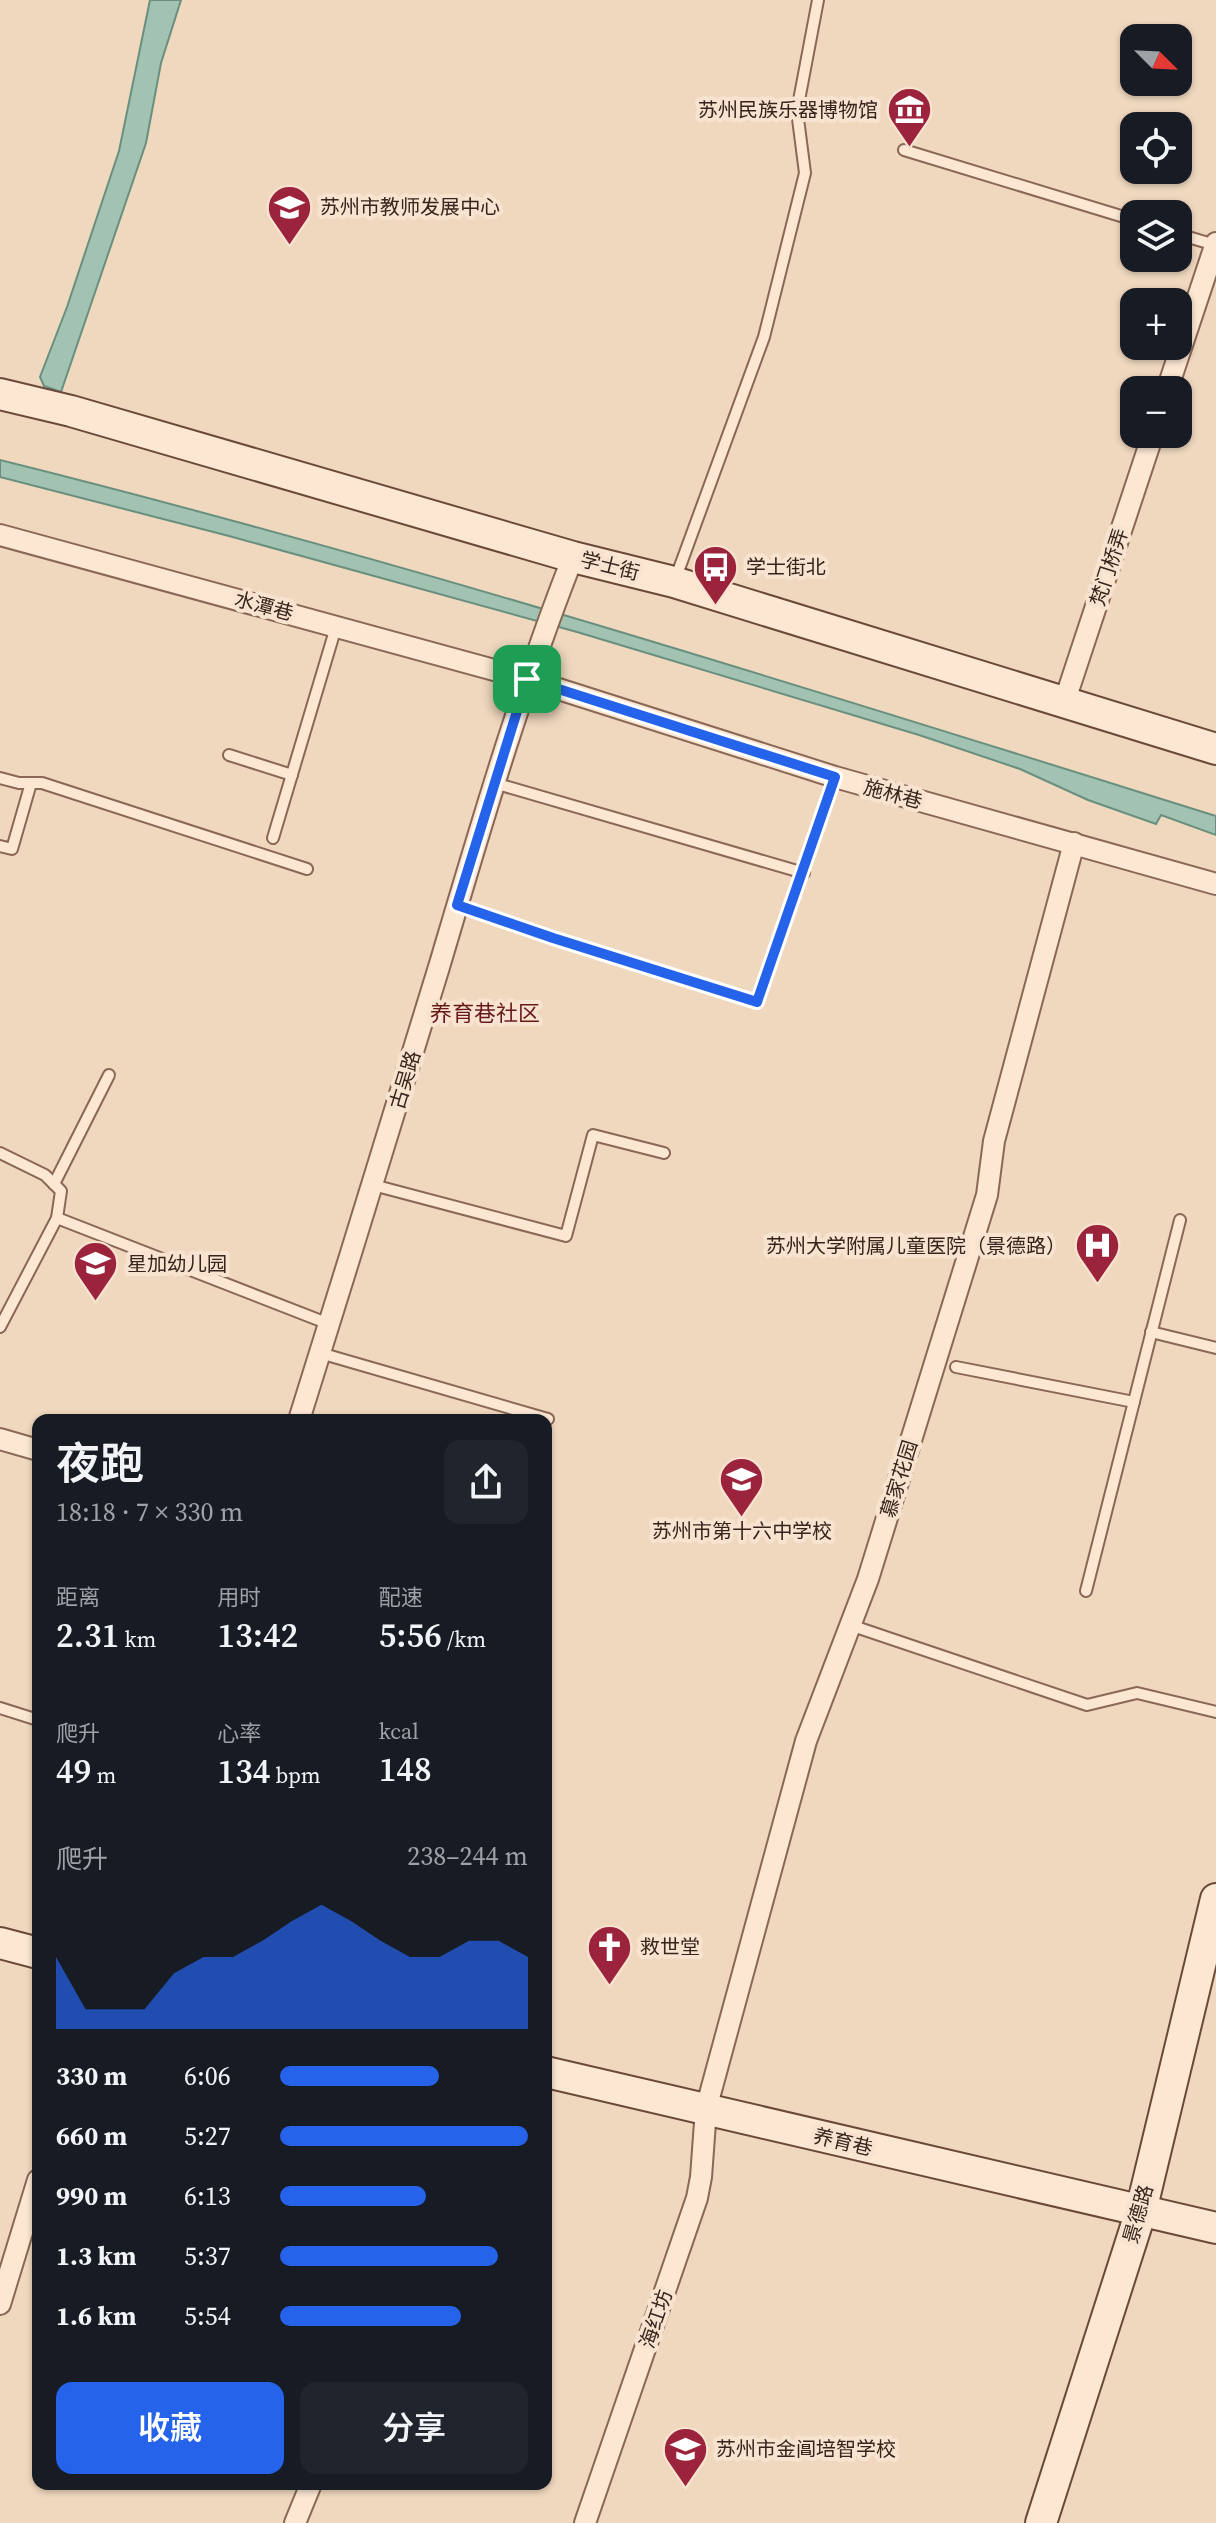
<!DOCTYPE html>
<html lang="zh">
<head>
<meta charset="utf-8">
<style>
	body { margin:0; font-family:"Source Serif 4","Noto Sans SC",serif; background:#20242c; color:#f1f3f6; height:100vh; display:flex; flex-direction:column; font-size:30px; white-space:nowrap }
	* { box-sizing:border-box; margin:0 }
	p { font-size:26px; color:#9ea1a6 }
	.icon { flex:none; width:44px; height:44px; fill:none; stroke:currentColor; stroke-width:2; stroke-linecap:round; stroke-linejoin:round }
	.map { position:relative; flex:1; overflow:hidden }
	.panel { position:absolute; left:32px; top:1414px; width:520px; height:1076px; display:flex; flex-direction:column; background:#171b24; border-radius:16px; box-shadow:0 2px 6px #0004 }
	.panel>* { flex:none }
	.needle { width:52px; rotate:114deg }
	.fabs { position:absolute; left:1120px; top:24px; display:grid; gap:16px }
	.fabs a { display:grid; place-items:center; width:72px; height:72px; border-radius:16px; background:#171b24; box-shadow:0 2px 6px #0004; font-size:40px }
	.pin { position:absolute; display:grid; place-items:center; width:68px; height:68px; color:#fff; margin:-34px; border-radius:16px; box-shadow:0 4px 12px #0006 }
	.round { display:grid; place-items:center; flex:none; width:84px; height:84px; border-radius:16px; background:#20242c }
	.overview { display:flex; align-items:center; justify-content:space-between; height:136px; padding:0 24px }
	h1 { font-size:44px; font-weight:600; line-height:60px }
	.figures { display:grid; grid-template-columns:repeat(3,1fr); gap:12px; height:136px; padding:8px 24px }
	.figures div { display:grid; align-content:center }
	.figures b { font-size:34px; font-weight:600 }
	.figures small { font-size:22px; font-weight:400 }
	.figures p { font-size:22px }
	.chart { height:224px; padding:16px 24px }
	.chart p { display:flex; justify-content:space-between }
	.chart svg { width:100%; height:144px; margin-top:8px; fill:#2563eb; opacity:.7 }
	.cta { display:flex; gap:16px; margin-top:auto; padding:16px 24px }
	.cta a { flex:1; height:92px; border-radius:16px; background:#2563eb; color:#fff; font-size:32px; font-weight:600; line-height:92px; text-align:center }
	.cta a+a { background:#20242c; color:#f1f3f6 }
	ul { padding:0 24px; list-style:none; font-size:26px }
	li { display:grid; grid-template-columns:128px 96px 1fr; align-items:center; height:60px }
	li i { height:20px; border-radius:10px; background:#2563eb }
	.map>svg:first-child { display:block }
	.water { fill:#a2c2b2; stroke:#69907e; stroke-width:2 }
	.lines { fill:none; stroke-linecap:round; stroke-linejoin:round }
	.lane-casing { stroke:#8a6756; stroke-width:14 }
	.street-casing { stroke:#8a6756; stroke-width:24 }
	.secondary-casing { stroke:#6b493a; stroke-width:34 }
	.lane { stroke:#fbe7d2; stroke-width:10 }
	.street { stroke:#fbe7d2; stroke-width:20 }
	.secondary { stroke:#fbe7d2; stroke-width:30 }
	.route-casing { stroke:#fff; stroke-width:16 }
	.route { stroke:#2563eb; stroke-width:10 }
	.labels { text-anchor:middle; stroke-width:8; stroke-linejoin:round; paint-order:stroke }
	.poi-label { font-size:20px; fill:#38241c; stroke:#f7e3cf; text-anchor:start }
	.street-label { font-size:20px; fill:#38241c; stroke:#f7e3cf }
	.neighbourhood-label { font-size:22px; fill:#671919; stroke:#f7e3cf }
</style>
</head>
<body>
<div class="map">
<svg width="1216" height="2523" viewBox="0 0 1216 2523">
	<rect width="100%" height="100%" fill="#f0d8bf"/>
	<g class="water">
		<polygon points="150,0 181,0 161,63 146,143 61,392 44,386 40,377 67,307 119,151"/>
		<path d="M 0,460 C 410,562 813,690 1216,816 L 1216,835 L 1161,815 L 1156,824 L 1088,800 L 1020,769 L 919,735 L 577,632 L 229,536 L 0,477 Z"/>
	</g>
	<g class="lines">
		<defs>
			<g id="lane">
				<polyline points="904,150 1134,220"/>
				<polyline points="1178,234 1215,245"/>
				<polyline points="675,580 764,337 805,173 797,111 818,0"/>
				<polyline points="229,755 292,775"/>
				<polyline points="0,778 19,783 42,783 307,869"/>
				<polyline points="494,783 804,873"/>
				<polyline points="273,838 336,627"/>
				<polyline points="0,846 12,849 31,783"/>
				<polyline points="457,905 553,938 757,1002 835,777"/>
				<polyline points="0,1153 45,1175 61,1191 57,1218 0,1327"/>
				<polyline points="54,1184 109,1075"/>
				<polyline points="373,1185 566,1236 593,1135 664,1153"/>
				<polyline points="57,1218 329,1324"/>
				<polyline points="1151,1332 1216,1348"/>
				<polyline points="320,1353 548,1419"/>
				<polyline points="956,1367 1134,1402"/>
				<polyline points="1086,1591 1180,1220"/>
				<polyline points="850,1625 1087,1705 1137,1693 1216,1712"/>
				<polyline points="0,1708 38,1720"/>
			</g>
			<g id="street">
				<polyline points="1167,390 1216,243"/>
				<polyline points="0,535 527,679 835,777 1216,884"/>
				<polyline points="1065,700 1153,434"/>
				<path d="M 299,1420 C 346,1269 393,1119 439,967 C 480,829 520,691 573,557"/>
				<polyline points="0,1439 38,1450"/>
				<polyline points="0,2304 38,2180"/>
				<polyline points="295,2523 311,2484"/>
				<polyline points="585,2523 697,2198 701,2177 706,2109 806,1741 868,1579 987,1195 994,1141 1074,843"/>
			</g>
			<g id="secondary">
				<polyline points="0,394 71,411 573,557 674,582 1216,749"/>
				<polyline points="0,1943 38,1953"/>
				<polyline points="546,2072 1216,2228"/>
				<polyline points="1041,2523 1141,2211 1216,1899"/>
			</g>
		</defs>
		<use href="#lane" class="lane-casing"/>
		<use href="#street" class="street-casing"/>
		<use href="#secondary" class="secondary-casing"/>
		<use href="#lane" class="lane"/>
		<use href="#street" class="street"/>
		<use href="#secondary" class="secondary"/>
	</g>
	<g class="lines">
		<defs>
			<polygon id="route" points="527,679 835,777 757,1002 553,938 457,905"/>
		</defs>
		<use href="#route" class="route-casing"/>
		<use href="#route" class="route"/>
	</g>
	<defs>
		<symbol id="museum-pin" viewBox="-11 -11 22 30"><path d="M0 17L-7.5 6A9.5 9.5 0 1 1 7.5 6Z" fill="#9c233c" stroke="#f7e3cf"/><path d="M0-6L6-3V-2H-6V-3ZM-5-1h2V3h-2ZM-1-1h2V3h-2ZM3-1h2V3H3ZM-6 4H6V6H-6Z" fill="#fff"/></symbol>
		<symbol id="university-pin" viewBox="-11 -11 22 30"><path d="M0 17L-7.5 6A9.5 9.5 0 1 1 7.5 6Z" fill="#9c233c" stroke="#f7e3cf"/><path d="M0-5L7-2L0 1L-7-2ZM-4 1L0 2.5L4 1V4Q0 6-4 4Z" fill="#fff"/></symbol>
		<symbol id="bus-pin" viewBox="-11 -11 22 30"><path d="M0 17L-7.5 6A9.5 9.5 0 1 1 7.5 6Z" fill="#9c233c" stroke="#f7e3cf"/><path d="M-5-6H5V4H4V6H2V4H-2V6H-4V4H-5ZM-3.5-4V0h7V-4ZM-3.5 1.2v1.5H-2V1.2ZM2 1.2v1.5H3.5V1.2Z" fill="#fff"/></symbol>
		<symbol id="hospital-pin" viewBox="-11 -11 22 30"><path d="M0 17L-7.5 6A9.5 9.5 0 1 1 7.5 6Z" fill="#9c233c" stroke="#f7e3cf"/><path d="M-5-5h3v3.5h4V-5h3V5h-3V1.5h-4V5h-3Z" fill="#fff"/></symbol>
		<symbol id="school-pin" viewBox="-11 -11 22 30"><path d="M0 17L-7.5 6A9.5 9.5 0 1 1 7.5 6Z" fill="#9c233c" stroke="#f7e3cf"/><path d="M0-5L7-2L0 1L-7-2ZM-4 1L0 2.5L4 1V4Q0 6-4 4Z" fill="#fff"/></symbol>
		<symbol id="church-pin" viewBox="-11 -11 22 30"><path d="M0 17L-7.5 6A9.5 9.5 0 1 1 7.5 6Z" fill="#9c233c" stroke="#f7e3cf"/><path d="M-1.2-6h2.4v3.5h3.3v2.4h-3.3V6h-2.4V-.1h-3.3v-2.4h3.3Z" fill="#fff"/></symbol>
	</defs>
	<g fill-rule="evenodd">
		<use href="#museum-pin" x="884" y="84" width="51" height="69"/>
		<use href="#university-pin" x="264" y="182" width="51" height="69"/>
		<use href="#bus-pin" x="690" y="542" width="51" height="69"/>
		<use href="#hospital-pin" x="1072" y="1220" width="51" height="69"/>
		<use href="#school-pin" x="70" y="1238" width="51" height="69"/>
		<use href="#school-pin" x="716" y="1454" width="51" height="69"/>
		<use href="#church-pin" x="584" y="1922" width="51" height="69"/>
		<use href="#school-pin" x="660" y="2424" width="51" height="69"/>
	</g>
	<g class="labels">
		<g class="poi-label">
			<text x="878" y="117" text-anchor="end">苏州民族乐器博物馆</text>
			<text x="320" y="214">苏州市教师发展中心</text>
			<text x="746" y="574">学士街北</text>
			<text x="1066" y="1253" text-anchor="end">苏州大学附属儿童医院（景德路）</text>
			<text x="127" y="1271">星加幼儿园</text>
			<text x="742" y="1538" text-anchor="middle">苏州市第十六中学校</text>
			<text x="640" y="1954">救世堂</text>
			<text x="716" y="2456">苏州市金阊培智学校</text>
		</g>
		<g class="street-label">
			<text transform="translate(610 566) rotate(14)" y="7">学士街</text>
			<text transform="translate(1109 567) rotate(-72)" y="7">梵门桥弄</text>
			<text transform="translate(264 606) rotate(15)" y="7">水潭巷</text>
			<text transform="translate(893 794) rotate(15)" y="7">施林巷</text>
			<text transform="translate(405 1080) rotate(-73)" y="7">古吴路</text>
			<text transform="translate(899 1479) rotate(-73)" y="7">慕家花园</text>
			<text transform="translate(843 2142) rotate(13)" y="7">养育巷</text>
			<text transform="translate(1138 2214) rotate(-74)" y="7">景德路</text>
			<text transform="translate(656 2319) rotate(-71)" y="7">海红坊</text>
		</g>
		<g class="neighbourhood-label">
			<text x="485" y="1021">养育巷社区</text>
		</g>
	</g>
</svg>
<div class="fabs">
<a><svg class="needle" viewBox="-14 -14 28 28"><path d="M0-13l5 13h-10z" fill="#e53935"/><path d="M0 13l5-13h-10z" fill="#9ea1a6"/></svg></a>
<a><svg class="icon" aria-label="locate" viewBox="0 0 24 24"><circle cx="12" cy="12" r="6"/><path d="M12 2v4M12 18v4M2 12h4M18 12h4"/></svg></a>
<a><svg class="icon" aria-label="layers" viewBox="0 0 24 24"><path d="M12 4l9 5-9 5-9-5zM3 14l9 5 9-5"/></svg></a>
<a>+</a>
<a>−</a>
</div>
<div class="pin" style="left:527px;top:679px;background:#1e9e55"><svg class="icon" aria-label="arrive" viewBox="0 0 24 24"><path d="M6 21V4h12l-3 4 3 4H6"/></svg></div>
<section class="panel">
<div class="overview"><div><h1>夜跑</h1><p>18:18 · 7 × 330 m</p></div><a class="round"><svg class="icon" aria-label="share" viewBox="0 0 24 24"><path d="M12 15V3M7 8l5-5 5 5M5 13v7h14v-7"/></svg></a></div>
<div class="figures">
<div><p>距离</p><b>2.31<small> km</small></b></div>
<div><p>用时</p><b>13:42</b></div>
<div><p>配速</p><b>5:56<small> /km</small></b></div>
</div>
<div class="figures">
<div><p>爬升</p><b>49<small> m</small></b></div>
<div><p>心率</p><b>134<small> bpm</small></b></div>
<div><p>kcal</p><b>148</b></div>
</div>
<div class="chart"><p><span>爬升</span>238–244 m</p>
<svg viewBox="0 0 160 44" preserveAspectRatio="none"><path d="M0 44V22L10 38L20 38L30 38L40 27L50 22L60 22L70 17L80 11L90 6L100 11L110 17L120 22L130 22L140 17L150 17L160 22V44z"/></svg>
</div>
<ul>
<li><b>330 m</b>6:06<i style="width:64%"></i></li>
<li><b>660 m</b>5:27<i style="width:100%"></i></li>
<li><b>990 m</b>6:13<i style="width:59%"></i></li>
<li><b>1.3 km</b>5:37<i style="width:88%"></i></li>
<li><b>1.6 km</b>5:54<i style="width:73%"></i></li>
</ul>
<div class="cta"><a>收藏</a><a>分享</a></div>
</section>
</div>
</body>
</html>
